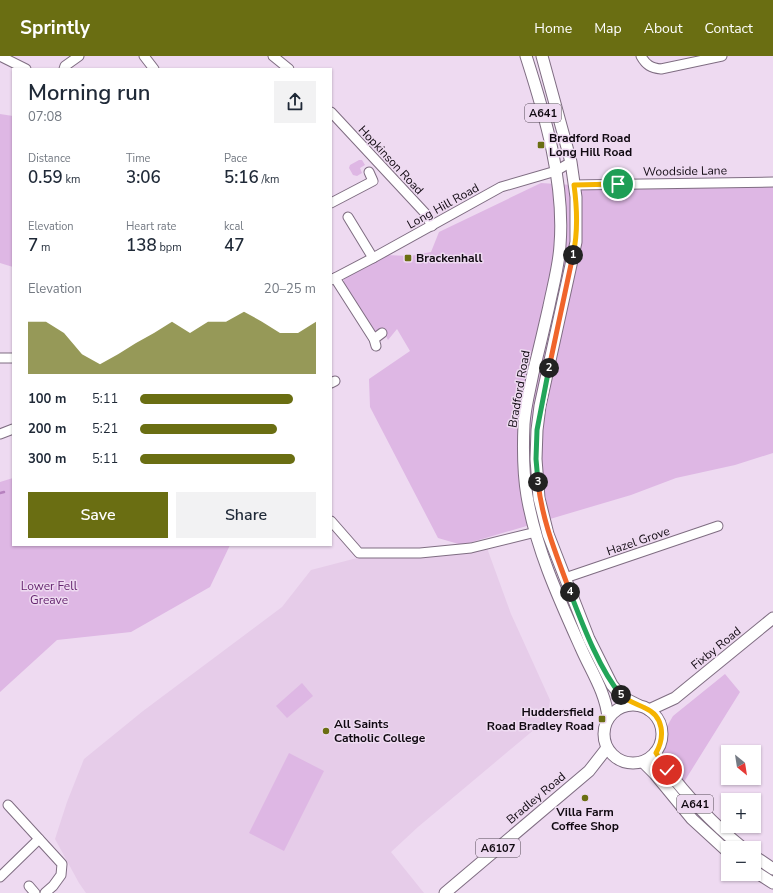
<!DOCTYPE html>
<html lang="en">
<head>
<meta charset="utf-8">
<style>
	body { margin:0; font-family:"Nunito Sans",sans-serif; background:#f2f2f3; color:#1f2937; height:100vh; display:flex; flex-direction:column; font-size:15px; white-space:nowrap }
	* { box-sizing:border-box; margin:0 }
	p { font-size:13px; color:#747a83 }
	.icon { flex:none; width:22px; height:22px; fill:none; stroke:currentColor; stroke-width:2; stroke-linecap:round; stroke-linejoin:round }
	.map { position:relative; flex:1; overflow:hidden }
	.drawer { position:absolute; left:12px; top:12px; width:320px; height:478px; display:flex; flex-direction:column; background:#fff; border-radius:0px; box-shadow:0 1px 3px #0004 }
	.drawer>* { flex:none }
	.needle { width:26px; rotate:150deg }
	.buttons { position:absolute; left:721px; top:689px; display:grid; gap:8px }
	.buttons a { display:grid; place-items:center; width:40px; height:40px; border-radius:0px; background:#fff; box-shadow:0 1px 3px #0004; font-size:20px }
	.pin { position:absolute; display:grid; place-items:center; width:34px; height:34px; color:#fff; margin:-17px; border:2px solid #fff; border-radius:50%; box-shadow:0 1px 4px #0007 }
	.km { position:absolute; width:20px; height:20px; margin:-10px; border-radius:50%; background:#222; color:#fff; font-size:11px; line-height:20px; text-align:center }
	.round { display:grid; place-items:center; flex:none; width:42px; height:42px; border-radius:0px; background:#f2f2f3 }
	.headline { display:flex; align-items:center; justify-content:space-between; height:68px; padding:0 16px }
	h1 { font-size:22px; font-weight:600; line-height:30px }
	.stats { display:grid; grid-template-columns:repeat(3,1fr); gap:6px; height:68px; padding:4px 16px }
	.stats div { display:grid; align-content:center }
	.stats b { font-size:17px; font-weight:600 }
	.stats small { font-size:11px; font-weight:400 }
	.stats p { font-size:11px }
	.chart { height:112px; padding:8px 16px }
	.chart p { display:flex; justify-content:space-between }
	.chart svg { width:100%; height:72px; margin-top:4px; fill:#6a6e12; opacity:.7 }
	.cta { display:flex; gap:8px; margin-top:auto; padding:8px 16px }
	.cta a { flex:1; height:46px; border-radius:0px; background:#6a6e12; color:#fff; font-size:16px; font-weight:600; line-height:46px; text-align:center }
	.cta a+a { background:#f2f2f3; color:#1f2937 }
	ul { padding:0 16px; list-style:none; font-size:13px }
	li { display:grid; grid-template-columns:64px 48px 1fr; align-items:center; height:30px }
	li i { height:10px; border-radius:5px; background:#6a6e12 }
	header { display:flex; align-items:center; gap:24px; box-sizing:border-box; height:56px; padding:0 20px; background:#6a6e12; color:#fff }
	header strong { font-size:19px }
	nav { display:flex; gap:22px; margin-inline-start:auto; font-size:14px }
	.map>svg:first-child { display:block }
	.built { fill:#e6cce9 }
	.green { fill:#deb7e4 }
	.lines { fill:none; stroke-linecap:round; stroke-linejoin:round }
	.stream { stroke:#b782bf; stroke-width:2.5 }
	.minor-casing { stroke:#7f6d82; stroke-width:11 }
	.major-casing { stroke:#7f6d82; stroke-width:13 }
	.minor { stroke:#fff; stroke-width:9 }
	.major { stroke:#fff; stroke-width:11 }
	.split-1-casing { stroke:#fff; stroke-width:8 }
	.split-2-casing { stroke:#fff; stroke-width:8 }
	.split-3-casing { stroke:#fff; stroke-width:8 }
	.split-4-casing { stroke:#fff; stroke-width:8 }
	.split-5-casing { stroke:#fff; stroke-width:8 }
	.split-6-casing { stroke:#fff; stroke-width:8 }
	.split-1 { stroke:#f5b400; stroke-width:5 }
	.split-2 { stroke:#f0652b; stroke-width:5 }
	.split-3 { stroke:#22a559; stroke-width:5 }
	.split-4 { stroke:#f0652b; stroke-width:5 }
	.split-5 { stroke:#22a559; stroke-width:5 }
	.split-6 { stroke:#f5b400; stroke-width:5 }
	.poi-dot { fill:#6a6e12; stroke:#eedaf1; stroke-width:1.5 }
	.labels { text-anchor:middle; stroke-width:3; stroke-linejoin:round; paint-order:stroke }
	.shield { fill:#eedaf1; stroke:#534854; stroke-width:1 }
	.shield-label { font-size:11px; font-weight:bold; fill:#100911 }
	.poi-label { font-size:12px; font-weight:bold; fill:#100911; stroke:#eedaf1; text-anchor:start }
	.street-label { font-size:12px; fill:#100911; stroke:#eedaf1 }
	.park-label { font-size:12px; fill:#65256f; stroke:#eedaf1 }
</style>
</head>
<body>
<header>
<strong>Sprintly</strong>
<nav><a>Home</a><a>Map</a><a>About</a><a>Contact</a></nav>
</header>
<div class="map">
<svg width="773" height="837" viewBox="0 0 773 837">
	<rect width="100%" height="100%" fill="#eedaf1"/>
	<polygon class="built" points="487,492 511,558 550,644 548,662 418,771 391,796 424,837 86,837 79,827 55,783 67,746 84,703 143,655 282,551 311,514 357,502"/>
	<g class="green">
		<polygon points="0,58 13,60 13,211 0,207"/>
		<polygon points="359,104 362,104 365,109 360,112 362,117 357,120 353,119 349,112 350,109"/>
		<polygon points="541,127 588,130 773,131 773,397 735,409 676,422 631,439 462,489 438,482 370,351 369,323 410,295 397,273 388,284 383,274 373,280 344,228 344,223 385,199 410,200 431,196 439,176"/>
		<polygon points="13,422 13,489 230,489 210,531 131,576 57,584 0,636 0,426"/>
		<polygon points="725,618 740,636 684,726 662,697 666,684 666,672 673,660"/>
		<polygon points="302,627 313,640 287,662 276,650"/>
		<polygon points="289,697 324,715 284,795 249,777"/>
	</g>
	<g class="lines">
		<polyline class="stream" points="0,437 4,436"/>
		<defs>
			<g id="minor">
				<polyline points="0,0 26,13"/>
				<polyline points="144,0 154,13"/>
				<polyline points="273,0 289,13"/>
				<path d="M 641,0 C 646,9 651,12 661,13 L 722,0"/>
				<polyline points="64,13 65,10 79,0"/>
				<polyline points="331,56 425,157 432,170"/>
				<polyline points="574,129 773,126"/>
				<polyline points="331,147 373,125 369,116"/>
				<polyline points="348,161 373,202"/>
				<polyline points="335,222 374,283 376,290"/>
				<polyline points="331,224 373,202 501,131 556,115 571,106"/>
				<polyline points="374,283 382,277"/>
				<polyline points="0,302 13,302"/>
				<polyline points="331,327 335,325"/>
				<polyline points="0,378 13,373"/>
				<polyline points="331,465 359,497 420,497 471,492 536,476"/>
				<polyline points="565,522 718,470"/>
				<polyline points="8,749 62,808 61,819 53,830 45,837"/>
				<polyline points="0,821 39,783"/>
				<polyline points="29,830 35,837"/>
			</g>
			<g id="major">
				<path d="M 526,0 C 545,59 565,127 560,189 C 559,209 553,230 549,250 C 544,272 539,294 533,317 C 530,333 525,351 524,368 C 523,391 523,417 527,440 C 536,493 559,543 581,592 C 591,615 606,637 608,662"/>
				<polyline points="542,0 571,106 576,141 576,186 540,350 537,374 536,403 539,442 548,478 589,583 612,629 622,641 638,649"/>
				<circle cx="633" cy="678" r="29"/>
				<polyline points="649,654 675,642 773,562"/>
				<path d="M 655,697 C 680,733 709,765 743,792"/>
				<polyline points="643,706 655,718 692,763 728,796"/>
				<polyline points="754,800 773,813"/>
				<polyline points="754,815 773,827"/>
				<polyline points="445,837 589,715 607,692"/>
			</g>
		</defs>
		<use href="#minor" class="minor-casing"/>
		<use href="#major" class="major-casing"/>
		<use href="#minor" class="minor"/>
		<use href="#major" class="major"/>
	</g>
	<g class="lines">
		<defs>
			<path id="split-1" d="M 573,199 C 578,177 577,151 574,129 L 618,128"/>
			<polyline id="split-2" points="549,312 573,199"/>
			<polyline id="split-3" points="538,426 536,403 537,374 549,312"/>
			<path id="split-4" d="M 538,426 C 542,465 557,500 570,536"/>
			<path id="split-5" d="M 570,536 C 582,567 599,613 621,639"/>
			<path id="split-6" d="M 621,639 C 627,645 637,648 645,652 C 664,660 665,681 656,697 L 667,714"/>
		</defs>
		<use href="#split-1" class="split-1-casing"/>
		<use href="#split-2" class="split-2-casing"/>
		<use href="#split-3" class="split-3-casing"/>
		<use href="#split-4" class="split-4-casing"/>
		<use href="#split-5" class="split-5-casing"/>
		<use href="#split-6" class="split-6-casing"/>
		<use href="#split-1" class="split-1"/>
		<use href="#split-2" class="split-2"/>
		<use href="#split-3" class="split-3"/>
		<use href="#split-4" class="split-4"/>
		<use href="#split-5" class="split-5"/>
		<use href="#split-6" class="split-6"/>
	</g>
	<g class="poi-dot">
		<rect x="537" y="85" width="8" height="8" rx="2"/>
		<rect x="404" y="198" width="8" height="8" rx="2"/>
		<rect x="598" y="659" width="8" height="8" rx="2"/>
		<circle cx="326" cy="675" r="4"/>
		<circle cx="585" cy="742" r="4"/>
	</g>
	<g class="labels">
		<g class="shield">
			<rect x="525" y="48" width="36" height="18" rx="3"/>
			<rect x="677" y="739" width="36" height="18" rx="3"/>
			<rect x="476" y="783" width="44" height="18" rx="3"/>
		</g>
		<g class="shield-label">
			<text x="543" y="61">A641</text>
			<text x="695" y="752">A641</text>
			<text x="498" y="796">A6107</text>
		</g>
		<g class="poi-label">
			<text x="549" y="86">Bradford Road<tspan x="549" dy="14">Long Hill Road</tspan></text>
			<text x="416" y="206">Brackenhall</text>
			<text x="594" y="660" text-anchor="end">Huddersfield<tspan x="594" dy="14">Road Bradley Road</tspan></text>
			<text x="334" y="672">All Saints<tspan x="334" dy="14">Catholic College</tspan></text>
			<text x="585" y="760" text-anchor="middle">Villa Farm<tspan x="585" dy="14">Coffee Shop</tspan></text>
		</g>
		<g class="street-label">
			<text transform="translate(391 104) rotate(47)" y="4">Hopkinson Road</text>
			<text transform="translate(685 115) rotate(-1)" y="4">Woodside Lane</text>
			<text transform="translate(443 150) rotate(-29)" y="4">Long Hill Road</text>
			<text transform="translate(519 333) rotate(-80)" y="4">Bradford Road</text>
			<text transform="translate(638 485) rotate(-19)" y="4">Hazel Grove</text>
			<text transform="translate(716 592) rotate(-39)" y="4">Fixby Road</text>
			<text transform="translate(536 742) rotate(-40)" y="4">Bradley Road</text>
		</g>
		<g class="park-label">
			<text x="49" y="534">Lower Fell<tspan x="49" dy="14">Greave</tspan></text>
		</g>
	</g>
</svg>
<div class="buttons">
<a><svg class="needle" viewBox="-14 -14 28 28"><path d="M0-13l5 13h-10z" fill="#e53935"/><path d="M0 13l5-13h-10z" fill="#747a83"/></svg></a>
<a>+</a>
<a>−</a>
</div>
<div class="pin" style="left:618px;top:128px;background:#1e9e55"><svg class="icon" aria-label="arrive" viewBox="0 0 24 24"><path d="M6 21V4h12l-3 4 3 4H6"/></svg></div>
<div class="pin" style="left:667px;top:714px;background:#d93025"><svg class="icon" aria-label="check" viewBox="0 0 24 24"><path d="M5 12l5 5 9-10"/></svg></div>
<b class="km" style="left:573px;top:199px">1</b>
<b class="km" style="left:549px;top:312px">2</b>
<b class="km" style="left:538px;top:426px">3</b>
<b class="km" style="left:570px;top:536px">4</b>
<b class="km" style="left:621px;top:639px">5</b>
<section class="drawer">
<div class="headline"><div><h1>Morning run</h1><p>07:08</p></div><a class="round"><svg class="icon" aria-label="share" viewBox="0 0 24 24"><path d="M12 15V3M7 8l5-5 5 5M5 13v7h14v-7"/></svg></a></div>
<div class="stats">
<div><p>Distance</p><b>0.59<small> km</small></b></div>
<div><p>Time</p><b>3:06</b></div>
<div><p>Pace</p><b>5:16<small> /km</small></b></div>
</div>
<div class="stats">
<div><p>Elevation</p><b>7<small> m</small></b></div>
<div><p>Heart rate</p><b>138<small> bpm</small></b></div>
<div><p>kcal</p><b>47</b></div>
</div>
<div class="chart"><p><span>Elevation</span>20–25 m</p>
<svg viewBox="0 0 160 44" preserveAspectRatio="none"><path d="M0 44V12L10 12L20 19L30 32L40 38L50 32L60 25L70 19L80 12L90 19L100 12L110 12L120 6L130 12L140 19L150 19L160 12V44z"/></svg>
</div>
<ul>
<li><b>100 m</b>5:11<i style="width:87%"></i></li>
<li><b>200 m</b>5:21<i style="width:78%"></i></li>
<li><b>300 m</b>5:11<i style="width:88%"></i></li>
</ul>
<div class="cta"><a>Save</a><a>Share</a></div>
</section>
</div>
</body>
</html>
